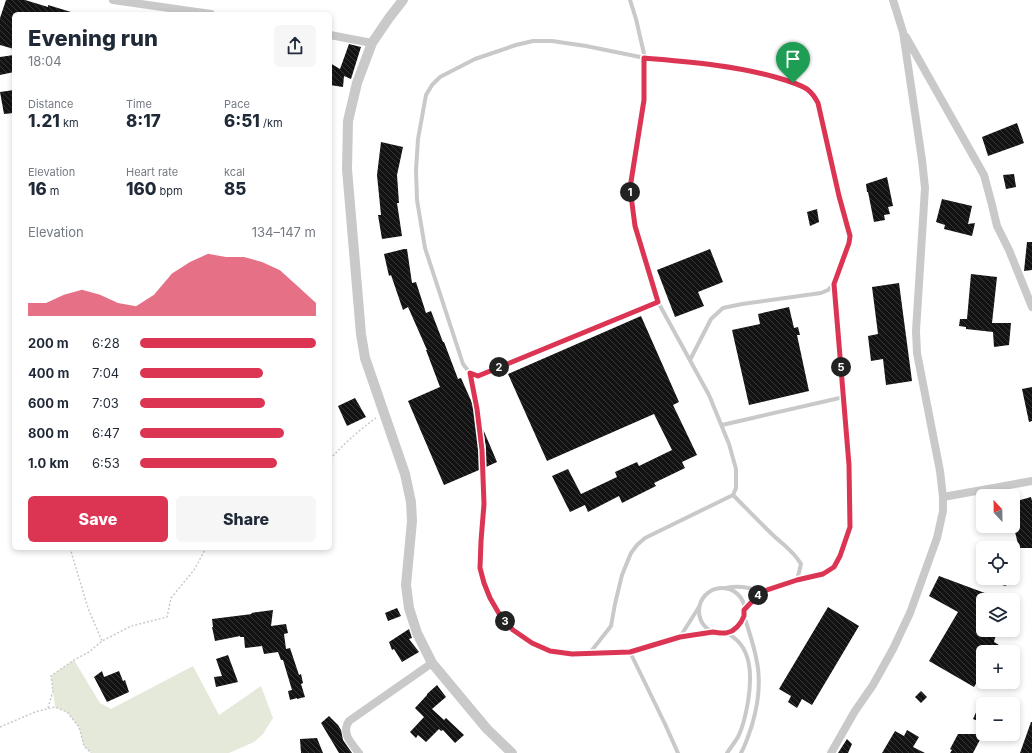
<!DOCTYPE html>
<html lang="en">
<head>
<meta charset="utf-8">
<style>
	body { margin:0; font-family:Inter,sans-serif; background:#f6f6f7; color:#1f2937; height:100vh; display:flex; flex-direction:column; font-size:15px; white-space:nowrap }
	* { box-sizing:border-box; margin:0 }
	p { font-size:13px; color:#747a83 }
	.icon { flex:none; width:22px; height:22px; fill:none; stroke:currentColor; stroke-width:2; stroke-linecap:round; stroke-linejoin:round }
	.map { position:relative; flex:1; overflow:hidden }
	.sheet { position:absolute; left:12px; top:12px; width:320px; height:538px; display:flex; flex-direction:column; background:#fff; border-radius:6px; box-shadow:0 2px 6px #0003 }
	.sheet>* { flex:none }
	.needle { width:26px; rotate:338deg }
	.controls { position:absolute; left:976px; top:489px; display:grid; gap:8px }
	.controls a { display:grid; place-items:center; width:44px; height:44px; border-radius:6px; background:#fff; box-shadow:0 2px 6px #0003; font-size:20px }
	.pin { position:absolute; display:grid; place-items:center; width:34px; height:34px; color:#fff; margin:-41px -17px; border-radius:50% 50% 50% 0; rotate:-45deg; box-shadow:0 0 4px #0007 }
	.pin .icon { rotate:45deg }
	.km { position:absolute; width:20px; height:20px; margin:-10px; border-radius:50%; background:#222; color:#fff; font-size:11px; line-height:20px; text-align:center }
	.round { display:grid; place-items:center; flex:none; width:42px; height:42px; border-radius:6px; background:#f6f6f7 }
	.summary { display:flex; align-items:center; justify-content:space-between; height:68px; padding:0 16px }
	h1 { font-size:22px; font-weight:800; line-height:30px }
	.stats { display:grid; grid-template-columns:repeat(3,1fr); gap:6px; height:68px; padding:4px 16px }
	.stats div { display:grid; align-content:center }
	.stats b { font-size:17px; font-weight:800 }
	.stats small { font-size:11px; font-weight:400 }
	.stats p { font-size:11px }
	.chart { height:112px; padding:8px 16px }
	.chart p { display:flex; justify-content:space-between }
	.chart svg { width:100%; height:72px; margin-top:4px; fill:#dc3553; opacity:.7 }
	.primary-button { display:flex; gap:8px; margin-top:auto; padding:8px 16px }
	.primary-button a { flex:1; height:46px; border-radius:6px; background:#dc3553; color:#fff; font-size:16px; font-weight:800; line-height:46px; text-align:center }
	.primary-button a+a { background:#f6f6f7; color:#1f2937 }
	ul { padding:0 16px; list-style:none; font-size:13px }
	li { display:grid; grid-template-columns:64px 48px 1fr; align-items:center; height:30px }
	li i { height:10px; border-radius:5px; background:#dc3553 }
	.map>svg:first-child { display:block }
	.grass { fill:#e4e9d9 }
	.building { fill:url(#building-back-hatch) }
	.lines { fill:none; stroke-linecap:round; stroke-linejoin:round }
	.path { stroke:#c9c9c9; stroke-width:1.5; stroke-dasharray:2 2; stroke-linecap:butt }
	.service { stroke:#c9c9c9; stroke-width:4 }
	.minor { stroke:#c9c9c9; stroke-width:8 }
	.tertiary { stroke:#c9c9c9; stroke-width:10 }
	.route-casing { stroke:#fff; stroke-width:8 }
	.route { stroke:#dc3553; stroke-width:5 }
</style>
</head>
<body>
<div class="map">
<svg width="1032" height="753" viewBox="0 0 1032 753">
	<defs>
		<pattern id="building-back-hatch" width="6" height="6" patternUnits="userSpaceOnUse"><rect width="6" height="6" fill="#131313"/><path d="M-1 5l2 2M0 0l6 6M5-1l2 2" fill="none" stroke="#363636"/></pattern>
	</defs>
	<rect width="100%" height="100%" fill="#fff"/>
	<polygon class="grass" points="74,660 100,703 111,709 193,666 219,715 261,686 273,718 263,734 254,742 229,753 91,753 84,746 79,727 67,712 55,707 51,676"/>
	<g class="building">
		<polygon points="6,0 25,0 48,7 48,5 71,12 71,14 14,14 14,49 0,45 0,18"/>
		<polygon points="349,44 361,47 351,79 344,76 343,87 330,85 330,63 340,69"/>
		<polygon points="14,55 14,72 0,75 0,57"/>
		<polygon points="14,90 14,113 4,114 0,92"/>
		<polygon points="1017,123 1024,143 988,156 982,137"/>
		<polygon points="381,142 403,147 397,175 399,203 397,203 402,236 382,239 378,215 381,215 377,175"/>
		<polygon points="1014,174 1016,187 1006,189 1003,175"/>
		<polygon points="887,177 893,206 888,207 890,214 884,215 885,220 874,222 868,192 867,192 866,184"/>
		<polygon points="942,199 972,206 968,224 975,223 972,236 944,229 945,225 936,222"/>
		<polygon points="817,209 819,222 810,226 807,212"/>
		<polygon points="1027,242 1032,242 1032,270 1024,271"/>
		<polygon points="404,249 407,249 412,283 416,282 426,313 431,311 443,342 444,342 458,379 461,378 473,405 474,410 479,449 479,470 444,485 408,401 440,387 426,350 427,350 408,307 403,310 391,275 389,276 384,254"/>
		<polygon points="710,249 723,282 698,292 704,306 675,317 657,270"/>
		<polygon points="971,274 997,277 992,323 1011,323 1009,345 994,347 993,332 966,329 966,327 959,326 960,319 967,319"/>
		<polygon points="899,283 912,381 886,385 883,359 871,361 868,336 878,334 872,287"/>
		<polygon points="789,307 794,328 798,327 800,335 797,335 809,391 749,405 732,330 760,324 758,314"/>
		<polygon points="641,316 679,402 673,405 697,455 682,462 685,468 654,483 656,486 622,503 619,496 588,512 585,505 570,512 552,476 568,469 581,494 617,477 615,472 637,462 639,466 672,450 654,414 547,461 508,374"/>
		<polygon points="1032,387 1032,421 1029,422 1022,389"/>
		<polygon points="355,398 366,417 347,426 338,406"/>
		<polygon points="483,429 497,462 486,467 486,449"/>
		<polygon points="1031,497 1032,501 1032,548 1019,548 1013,524 1013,502"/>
		<polygon points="939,576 1001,599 1001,600 983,600 983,630 997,630 994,642 999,645 995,652 983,652 983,672 974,687 929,661 958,612 929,596"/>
		<polygon points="986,578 1008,578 1006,586 986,581"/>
		<polygon points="828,607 859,626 812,705 802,699 797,708 788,702 791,696 779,689"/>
		<polygon points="397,608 401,616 388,621 385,613"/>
		<polygon points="273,610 271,626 286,624 288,633 284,634 286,649 290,648 299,675 301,674 303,683 301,684 305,697 297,699 297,698 290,700 288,691 292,690 283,660 281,660 278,652 264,654 262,646 245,648 244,637 240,637 240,636 215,641 212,627 213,627 212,619 252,614 251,613"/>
		<polygon points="409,629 412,638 409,639 419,652 402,662 394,649 392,650 389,642"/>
		<polygon points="228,655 238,682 216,687 214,677 222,676 216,659"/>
		<polygon points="102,671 104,677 119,671 123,681 125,680 129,692 107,702 94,677"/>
		<polygon points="437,685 446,697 432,709 444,720 446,718 464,735 455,743 443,730 441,731 439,729 426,742 418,735 416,738 410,732 424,717 415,708 427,695 427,694"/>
		<polygon points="921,691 927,697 921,703 915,697"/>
		<polygon points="983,697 983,723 973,719"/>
		<polygon points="329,716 338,725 341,730 343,740 352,753 339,753 321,723"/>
		<polygon points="1031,722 1032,722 1032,753 1020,753"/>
		<polygon points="907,730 919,737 913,747 925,753 882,753 895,731 904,736"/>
		<polygon points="958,734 983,734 973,753 950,753 952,750 950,749"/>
		<polygon points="317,738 323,753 301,753 300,739"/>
		<polygon points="847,739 852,744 848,753 838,753"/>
	</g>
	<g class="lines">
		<g class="path">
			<path d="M 330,459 C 344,444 359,430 376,418"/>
			<polyline points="70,548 88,608 102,641"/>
			<polyline points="48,708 53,691 51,676 74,660 89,652 102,641 131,626 167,617 171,598 194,570 206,548"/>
			<polyline points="0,727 35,712 55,707 67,712 79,727 84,746 91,753"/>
		</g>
		<g class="service">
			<polyline points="658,302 478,376 470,373 463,364 425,248 417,200 416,170 418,139 426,95 432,85 440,77 475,59 516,45 533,41 552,41 586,46 645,58 701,63 753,71 793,83 805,88 812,93 818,103 839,197 850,236 849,243 834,284 828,290 821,293 742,304 723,308 711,319 690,360"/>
			<polyline points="470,373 477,409 482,449 484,504 481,541 480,568 484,583 490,598 501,617 513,631 532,643 550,651 573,654 630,652 680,637 713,632"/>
			<polyline points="722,425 844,397"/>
			<path d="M 733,495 C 747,509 761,524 775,537 C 785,546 794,552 801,564 L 797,580 L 761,592 L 745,610"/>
			<polyline points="797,580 823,574 834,567 840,556 850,527 849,465 834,284"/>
			<path d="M 726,588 C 739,585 749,587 761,592"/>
			<circle cx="722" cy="611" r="23"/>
			<path d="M 726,633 C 753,645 752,677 748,702 C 746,713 744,724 739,735 C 736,741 731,747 727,753"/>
			<polyline points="680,637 699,607"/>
			<polyline points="630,652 665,724 678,753"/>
			<polyline points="589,654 611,626 615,604 622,575 631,553 637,545 645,538 733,495 736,488 736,469 729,444 709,395 658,302 635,226 630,188 644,100 645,58 636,19 630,0"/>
			<path d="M 741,753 C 746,744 749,734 752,725 C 765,682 758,657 744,616"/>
		</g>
		<g class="minor">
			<polyline points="113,0 211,14"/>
			<polyline points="330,35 372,43"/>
			<polyline points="906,37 984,175 992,205 997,226 1009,250 1032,307"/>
			<polyline points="943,497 1032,481"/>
			<path d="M 359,753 C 351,743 341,733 349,721 L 432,663"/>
			<polyline points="831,753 855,711 873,685 893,649 910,613 937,538 943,511 943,497 940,471 917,353 916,331 925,188 922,160 903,32 893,0"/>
		</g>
		<polyline class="tertiary" points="403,0 389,18 372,43 357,83 348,121 347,169 361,334 365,358 405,474 411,502 412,521 406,585 409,608 417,633 432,663 487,729 512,753"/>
	</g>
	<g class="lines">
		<defs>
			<path id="route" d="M 644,58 C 689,62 732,65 775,77 C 785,80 797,83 807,89 C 812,93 815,97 818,103 L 839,196 L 850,236 L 849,243 L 834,284 L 849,465 L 850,527 L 840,556 L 834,567 L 823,574 L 797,580 L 761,592 L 744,610 L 744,616 L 741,622 L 737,627 L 732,631 L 726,633 L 720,633 L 713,632 L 680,637 L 630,652 L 572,654 L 550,651 L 532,643 L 513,630 L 501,617 L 490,598 L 484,583 L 480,568 L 481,541 L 484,504 L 482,450 L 477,409 L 470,373 L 478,376 L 658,302 L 635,226 L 630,188 L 644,100 Z"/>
		</defs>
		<use href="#route" class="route-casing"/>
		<use href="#route" class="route"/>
	</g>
</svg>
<div class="controls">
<a><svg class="needle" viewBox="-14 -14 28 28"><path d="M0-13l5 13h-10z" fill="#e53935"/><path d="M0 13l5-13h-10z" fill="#747a83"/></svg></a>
<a><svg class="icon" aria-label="locate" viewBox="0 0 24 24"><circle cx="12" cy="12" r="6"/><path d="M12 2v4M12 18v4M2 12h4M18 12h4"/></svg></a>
<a><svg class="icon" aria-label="layers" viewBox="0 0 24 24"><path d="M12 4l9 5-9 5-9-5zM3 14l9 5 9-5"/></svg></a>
<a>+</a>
<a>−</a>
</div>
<div class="pin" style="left:793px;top:83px;background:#1e9e55"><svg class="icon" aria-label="arrive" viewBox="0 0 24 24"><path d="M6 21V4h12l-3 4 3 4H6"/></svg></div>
<b class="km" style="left:630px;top:192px">1</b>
<b class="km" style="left:499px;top:367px">2</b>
<b class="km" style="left:505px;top:621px">3</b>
<b class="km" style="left:758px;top:595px">4</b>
<b class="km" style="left:841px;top:367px">5</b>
<section class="sheet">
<div class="summary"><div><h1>Evening run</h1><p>18:04</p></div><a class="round"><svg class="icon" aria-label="share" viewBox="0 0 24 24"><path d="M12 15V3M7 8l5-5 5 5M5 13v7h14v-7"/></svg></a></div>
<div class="stats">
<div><p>Distance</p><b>1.21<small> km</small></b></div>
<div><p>Time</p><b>8:17</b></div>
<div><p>Pace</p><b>6:51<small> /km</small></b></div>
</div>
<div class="stats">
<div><p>Elevation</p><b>16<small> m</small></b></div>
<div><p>Heart rate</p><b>160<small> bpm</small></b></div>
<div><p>kcal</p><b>85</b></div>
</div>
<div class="chart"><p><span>Elevation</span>134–147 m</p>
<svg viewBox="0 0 160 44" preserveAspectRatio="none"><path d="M0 44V36L10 36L20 31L30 28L40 31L50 36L60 38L70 31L80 18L90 11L100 6L110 8L120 8L130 11L140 16L150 26L160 36V44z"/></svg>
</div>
<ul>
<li><b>200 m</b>6:28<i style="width:100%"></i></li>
<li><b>400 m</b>7:04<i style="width:70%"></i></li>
<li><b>600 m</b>7:03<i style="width:71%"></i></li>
<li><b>800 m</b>6:47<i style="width:82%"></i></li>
<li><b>1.0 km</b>6:53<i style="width:78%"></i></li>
</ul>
<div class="primary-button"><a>Save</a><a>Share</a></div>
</section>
</div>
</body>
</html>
